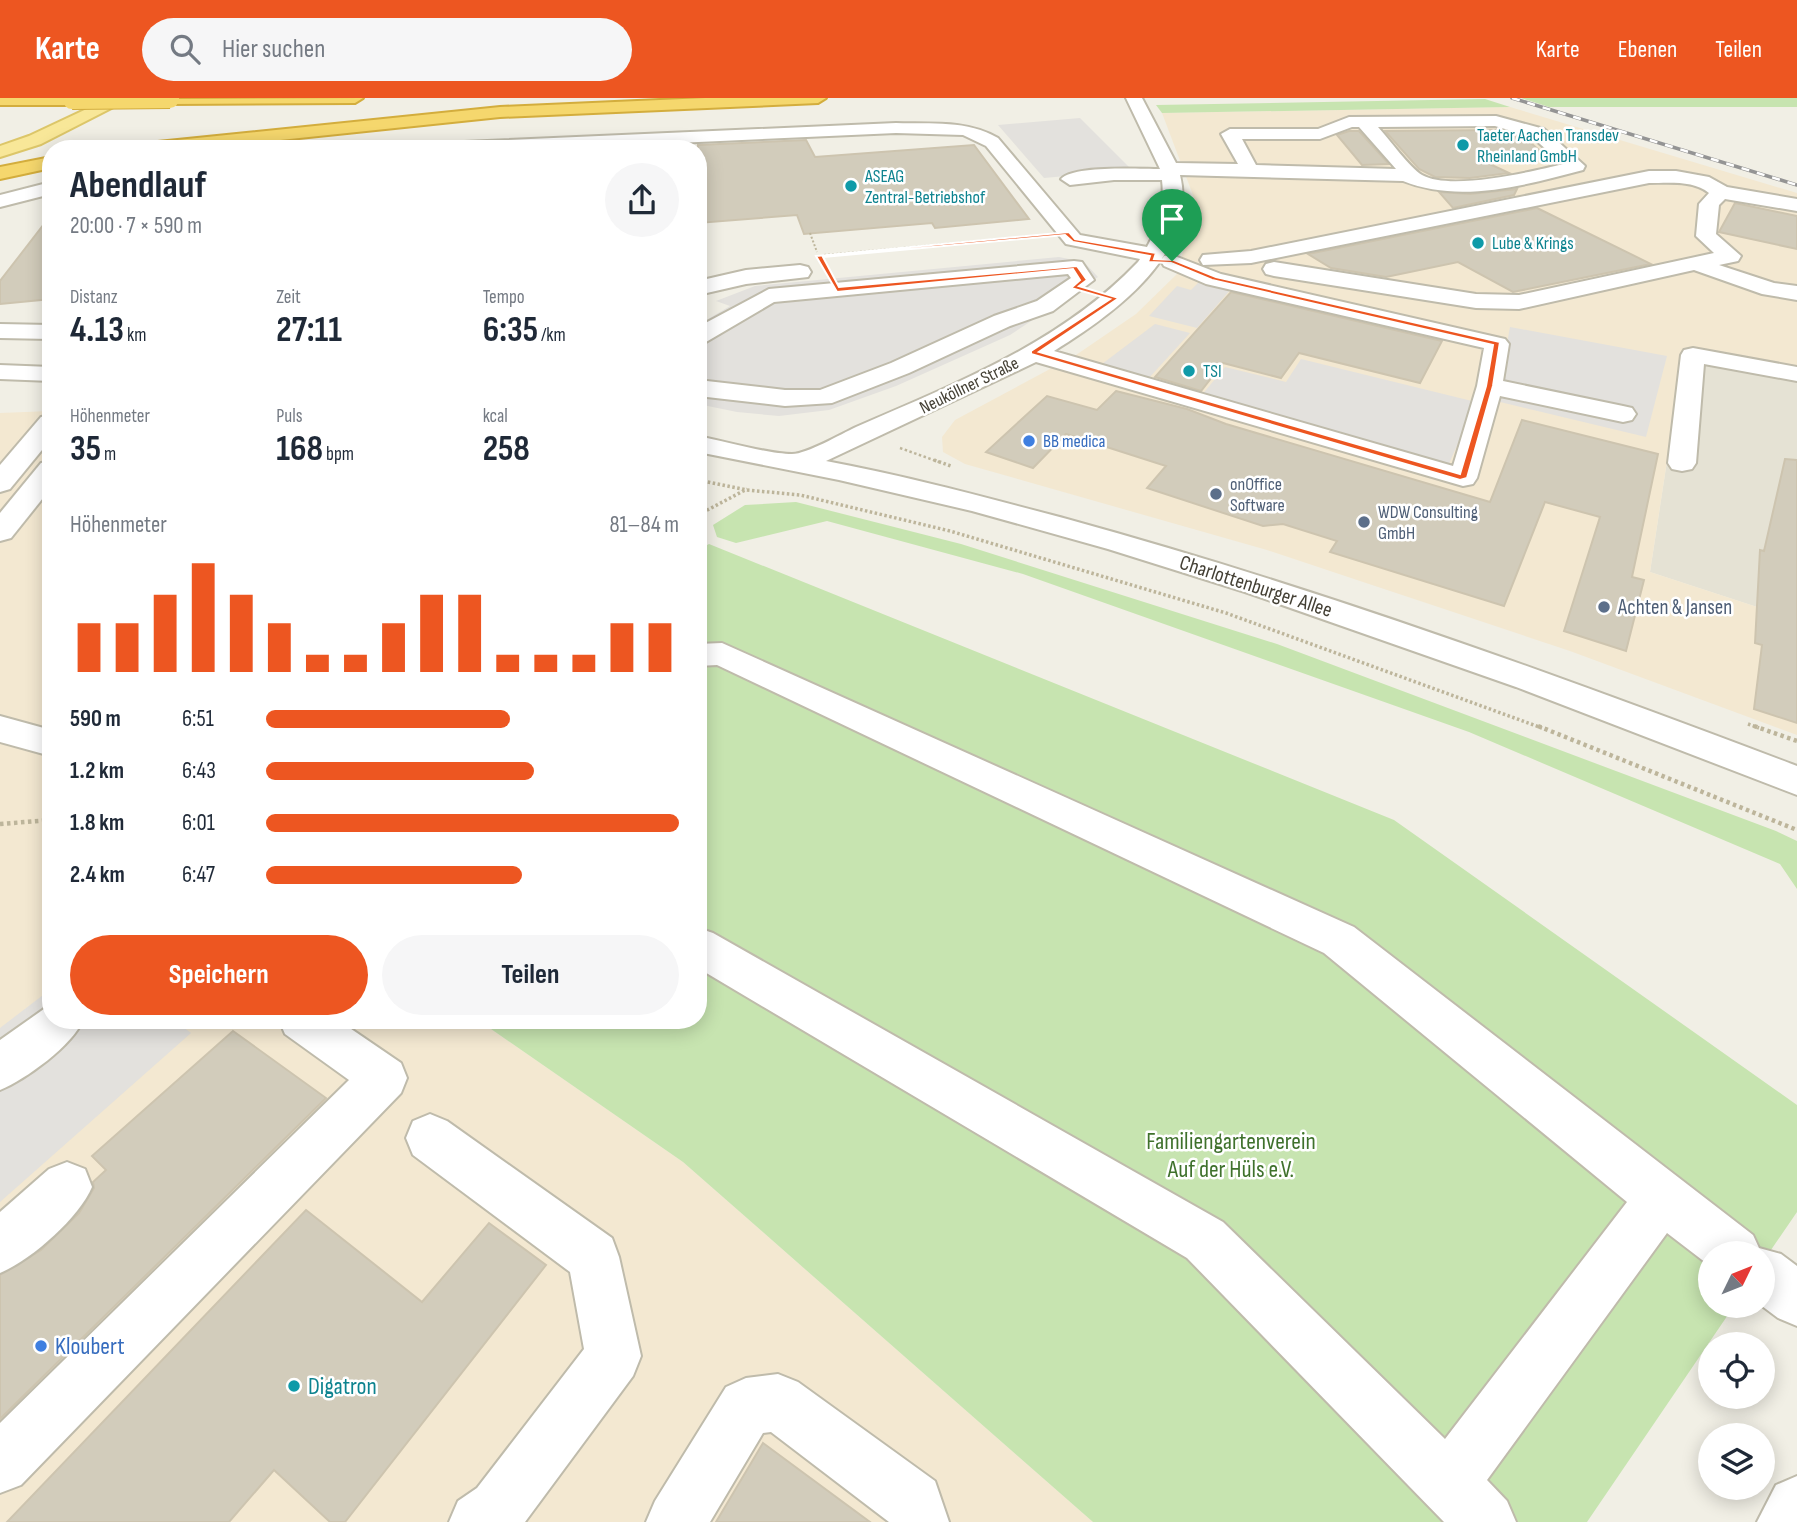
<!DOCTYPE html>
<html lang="de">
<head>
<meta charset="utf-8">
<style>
	body { margin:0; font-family:"Sofia Sans Condensed",sans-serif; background:#f6f6f7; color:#1f2937; height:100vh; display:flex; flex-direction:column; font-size:26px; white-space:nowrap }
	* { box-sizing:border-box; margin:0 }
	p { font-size:23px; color:#747a83 }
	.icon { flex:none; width:38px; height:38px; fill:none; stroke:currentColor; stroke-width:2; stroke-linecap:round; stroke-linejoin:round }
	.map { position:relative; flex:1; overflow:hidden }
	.drawer { position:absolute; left:42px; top:42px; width:665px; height:889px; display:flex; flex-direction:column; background:#fff; border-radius:28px; box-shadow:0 4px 18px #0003 }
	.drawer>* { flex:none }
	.needle { width:46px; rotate:47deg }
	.tools { position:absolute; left:1698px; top:1143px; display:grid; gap:14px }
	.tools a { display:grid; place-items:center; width:77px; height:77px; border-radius:50%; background:#fff; box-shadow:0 4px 18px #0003; font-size:35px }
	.pin { position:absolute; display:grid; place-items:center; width:60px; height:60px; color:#fff; margin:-72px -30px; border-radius:50% 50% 50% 0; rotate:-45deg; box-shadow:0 0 7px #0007 }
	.pin .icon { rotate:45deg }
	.round { display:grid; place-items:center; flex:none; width:74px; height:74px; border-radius:37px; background:#f6f6f7 }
	.headline { display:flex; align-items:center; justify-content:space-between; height:119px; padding:0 28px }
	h1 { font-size:38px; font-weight:700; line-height:52px }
	.figures { display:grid; grid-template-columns:repeat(3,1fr); gap:10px; height:119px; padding:7px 28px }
	.figures div { display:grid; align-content:center }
	.figures b { font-size:35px; font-weight:700 }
	.figures small { font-size:19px; font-weight:400 }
	.figures p { font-size:19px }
	.chart { height:196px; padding:14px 28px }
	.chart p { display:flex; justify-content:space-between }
	.chart svg { width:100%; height:126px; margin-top:7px; stroke:#ed5621; stroke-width:6 }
	.button { display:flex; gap:14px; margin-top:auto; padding:14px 28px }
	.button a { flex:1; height:80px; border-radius:42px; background:#ed5621; color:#fff; font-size:28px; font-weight:700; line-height:80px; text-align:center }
	.button a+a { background:#f6f6f7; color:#1f2937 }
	ul { padding:0 28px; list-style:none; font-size:23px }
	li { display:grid; grid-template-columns:112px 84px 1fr; align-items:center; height:52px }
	li i { height:18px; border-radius:9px; background:#ed5621 }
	header { display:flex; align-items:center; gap:42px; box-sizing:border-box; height:98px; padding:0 35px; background:#ed5621; color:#fff }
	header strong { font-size:33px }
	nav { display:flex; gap:38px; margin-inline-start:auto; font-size:24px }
	.search { width:490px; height:63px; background:#f6f6f7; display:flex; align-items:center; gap:18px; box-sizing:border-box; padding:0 24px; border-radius:38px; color:#747a83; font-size:26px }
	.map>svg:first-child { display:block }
	.residential { fill:#e5e2d4 }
	.commercial { fill:#f3e8d1 }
	.green { fill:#c7e4b0 }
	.parking { fill:#e3e1dd }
	.building { fill:#d2ccbb; stroke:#cdc4af; stroke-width:2 }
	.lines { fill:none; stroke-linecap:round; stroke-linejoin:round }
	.minor-casing { stroke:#bfbbab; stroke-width:4 }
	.major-casing { stroke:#dcc669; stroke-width:4 }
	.highway-casing { stroke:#d3ad3d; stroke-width:4 }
	.path-far3 { stroke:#bdb59b; stroke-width:2; stroke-dasharray:2 2; stroke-linecap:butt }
	.path-far2 { stroke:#bdb59b; stroke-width:2.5; stroke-dasharray:2.5 2.5; stroke-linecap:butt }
	.path-far1 { stroke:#bdb59b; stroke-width:3.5; stroke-dasharray:2.5 2.5; stroke-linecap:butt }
	.path { stroke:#bdb59b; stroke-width:4.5; stroke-dasharray:3.5 3.5; stroke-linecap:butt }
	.minor { fill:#fff; fill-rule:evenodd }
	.major { fill:#f8e798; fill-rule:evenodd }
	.highway { fill:#f5d76d; fill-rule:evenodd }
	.rail-casing { stroke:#949494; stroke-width:3.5 }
	.rail { stroke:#fff; stroke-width:2.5; stroke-dasharray:8; stroke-linecap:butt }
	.highway-bridge-casing { stroke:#d3ad3d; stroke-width:20; stroke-linecap:butt }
	.highway-bridge { stroke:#f5d76d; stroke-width:18 }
	.route { fill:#ed5621; stroke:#fff; stroke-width:2; fill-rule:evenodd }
	.culture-dot { fill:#0f9aa8; stroke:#fff; stroke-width:2.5 }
	.shop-dot { fill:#3f7fe0; stroke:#fff; stroke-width:2.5 }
	.service-dot { fill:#5c6f8a; stroke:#fff; stroke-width:2.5 }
	.labels { text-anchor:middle; stroke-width:5; stroke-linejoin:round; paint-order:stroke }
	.far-culture-label { font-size:18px; fill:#0d838f; stroke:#fff; text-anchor:start }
	.far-street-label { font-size:18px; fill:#444035; stroke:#fff }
	.far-shop-label { font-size:18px; fill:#366cbe; stroke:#fff; text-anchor:start }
	.far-service-label { font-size:18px; fill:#4e5e75; stroke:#fff; text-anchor:start }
	.street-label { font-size:21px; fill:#444035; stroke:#fff }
	.service-label { font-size:21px; fill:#4e5e75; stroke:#fff; text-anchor:start }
	.near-park-label { font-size:24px; fill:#3f712c; stroke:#fff }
	.near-shop-label { font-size:24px; fill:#366cbe; stroke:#fff; text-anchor:start }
	.near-culture-label { font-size:24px; fill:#0d838f; stroke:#fff; text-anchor:start }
</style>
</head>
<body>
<header>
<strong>Karte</strong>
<div class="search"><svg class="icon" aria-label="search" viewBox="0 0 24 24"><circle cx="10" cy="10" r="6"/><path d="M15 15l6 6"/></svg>Hier suchen</div>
<nav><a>Karte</a><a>Ebenen</a><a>Teilen</a></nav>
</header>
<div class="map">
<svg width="1797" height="1424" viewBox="0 0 1797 1424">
	<rect width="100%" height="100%" fill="#f1efe5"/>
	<polygon class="residential" points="1684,252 1797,272 1797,522 1650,474"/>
	<g class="commercial">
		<polygon points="1510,9 1797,95 1797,272 1684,252 1650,474 1797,522 1797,637 1570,553 1267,452 965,366 943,354 942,339 955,322 1076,257 1136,216 1177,176 1196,105 1162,15"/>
		<polygon points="51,313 51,922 478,922 683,1064 1093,1424 0,1424 0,315"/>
	</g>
	<g class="green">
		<polygon points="1521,0 1797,0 1797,9 1549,9"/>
		<polygon points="1485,1 1510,9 1162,15 1156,7"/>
		<polygon points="796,404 961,446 1277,546 1776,733 1797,743 1797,791 1780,766 1469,634 1023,476 827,423 736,445 717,439 713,427 745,407"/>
		<polygon points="709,446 1394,722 1797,1007 1797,1114 1762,1165 1762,1155 1710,1155 1710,1208 1734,1208 1587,1424 1093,1424 683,1064 478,922 698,922 698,452"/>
	</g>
	<g class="parking">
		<polygon points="1080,20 1132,72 1044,80 998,27"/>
		<polygon points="1059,159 1084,164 1098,179 1010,237 896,288 829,312 779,318 737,314 698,306 698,227 730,208 716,203 755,188"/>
		<polygon points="1200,183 1232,190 1197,230 1149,218 1177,188 1191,192"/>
		<polygon points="1155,226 1190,235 1148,281 1102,266"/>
		<polygon points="1510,229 1667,258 1646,339 1496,303"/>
		<polygon points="1301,261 1476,304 1448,368 1201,298 1225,269 1286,284"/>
		<polygon points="51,891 51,922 174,922 191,935 0,1104 0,930"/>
	</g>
	<g class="building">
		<polygon points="1499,32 1524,39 1548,60 1479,61 1509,75 1470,80 1435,79 1419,71 1385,33"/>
		<polygon points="1349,33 1359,33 1389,66 1362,67 1337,37"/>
		<polygon points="806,42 815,59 974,47 1029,121 935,130 932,125 804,136 797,117 698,125 698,47"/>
		<polygon points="1517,91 1514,97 1453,110 1439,94 1470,96"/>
		<polygon points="1735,105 1797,118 1797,151 1719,134"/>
		<polygon points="1537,110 1651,166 1513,194 1458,164 1386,179 1331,170 1308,156"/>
		<polygon points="51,117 51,201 0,206 0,183"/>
		<polygon points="1231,194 1442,243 1420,285 1299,255 1281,280 1223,265 1201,293 1155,279"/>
		<polygon points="1116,293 1187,311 1226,326 1490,404 1522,322 1658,356 1632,479 1644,482 1626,553 1564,533 1600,419 1545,404 1504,508 1330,454 1337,443 1283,426 1263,428 1147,390 1166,368 1066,336 1033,370 986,354 1047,298 1097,312"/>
		<polygon points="1785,361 1797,362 1797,625 1754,611 1762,547 1755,545 1760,452 1764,453"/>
		<polygon points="233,933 326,1000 0,1321 0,1177 41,1152 79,1115 94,1090 93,1084 106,1072 92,1058"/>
		<polygon points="306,1112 422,1204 489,1125 546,1167 345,1424 330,1424 274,1372 229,1424 7,1424"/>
		<polygon points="763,1345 870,1424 716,1424"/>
	</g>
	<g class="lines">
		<defs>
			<g id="minor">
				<path d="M 1126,0 L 1142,0 L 1176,65 L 1238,66 L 1221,36 L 1230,31 L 1318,31 L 1349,19 L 1496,18 L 1544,31 L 1585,68 L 1583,72 C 1526,87 1460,106 1403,83 L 1180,77 C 1199,156 1112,217 1054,253 L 1453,368 L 1477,288 L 1484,250 L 1206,186 L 1164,168 L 1161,163 L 1164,158 L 1172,157 L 1221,176 L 1505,241 L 1509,246 L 1503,283 L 1623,308 L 1632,310 L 1636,316 L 1632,322 L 1623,324 L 1500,298 L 1477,380 L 1473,386 L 1463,388 L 1036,264 L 826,363 C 907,378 988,400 1067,421 C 1315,489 1557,577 1797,668 L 1797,697 L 1516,589 L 1245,494 L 1108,451 L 972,413 L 839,382 L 698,354 L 698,338 C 724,343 768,356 792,356 C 807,356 841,336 856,329 C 957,285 1061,245 1138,164 L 1140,161 L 1066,146 L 986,48 L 963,37 L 896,35 L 545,51 L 409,51 L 418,46 L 896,25 C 931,26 968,22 998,40 L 1080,137 L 1147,149 C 1158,129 1165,106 1162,82 L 1114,82 L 1070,87 L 1061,81 C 1073,67 1140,71 1160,71 ZM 1495,28 L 1532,39 L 1563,66 C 1531,74 1450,93 1422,77 C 1410,70 1389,41 1378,29 ZM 1352,29 L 1359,29 L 1396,71 L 1256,67 L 1242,41 L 1320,41 Z"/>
				<path d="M 1649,73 L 1676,73 L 1709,79 L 1727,89 L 1797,101 L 1797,113 L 1725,101 L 1719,107 L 1716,136 L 1741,158 L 1738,163 L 1719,167 L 1774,185 L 1797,188 L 1797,202 L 1762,196 L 1694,172 L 1519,211 L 1476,210 L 1274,178 L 1266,176 L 1263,171 L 1266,166 L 1274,164 L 1476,196 L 1519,197 L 1714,155 L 1696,138 L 1699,106 L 1709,95 C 1694,82 1668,85 1649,85 L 1251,165 L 1203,167 L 1200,162 L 1203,157 L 1251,153 Z"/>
				<polygon points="51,84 51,96 0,109 0,97"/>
				<polygon points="1074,163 1082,164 1094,182 1053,213 1010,228 909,275 832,305 785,308 698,298 698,282 785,292 820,292 891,265 994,218 1037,203 1071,180 1068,176 774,204 706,244 698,246 698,229 769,191"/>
				<polygon points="800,167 808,169 811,174 808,179 746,186 698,197 698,183 746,172"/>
				<polygon points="0,226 51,227 51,241 0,240"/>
				<polygon points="1693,250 1797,269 1797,283 1704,266 1696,365 1692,371 1682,373 1672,371 1668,365 1681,257 1684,252"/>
				<polygon points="0,267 51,269 51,283 0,281"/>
				<polygon points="51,317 51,341 10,391 0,394 0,367 41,319"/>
				<polygon points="51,363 51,390 11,440 0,443 0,415 41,365"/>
				<polygon points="722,545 1354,829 1753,1137 1759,1150 1781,1156 1797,1168 1797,1228 1778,1220 1762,1208 1762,1155 1710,1155 1710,1168 1667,1135 1487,1382 1507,1403 1516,1424 1444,1424 1187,1160 698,870 698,830 713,835 1223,1124 1445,1341 1627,1104 1324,855 717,567 698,568 698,546"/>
				<polygon points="0,618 51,632 51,658 0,644"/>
				<path d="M 51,906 L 51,922 L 83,922 C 72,948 26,981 0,992 L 0,942 Z"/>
				<polygon points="279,922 338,922 401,965 407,980 401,995 21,1387 0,1395 0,1325 349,982 285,936"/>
				<polygon points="430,1016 447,1023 612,1140 619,1159 641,1258 633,1278 525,1424 449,1424 458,1403 477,1390 584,1251 570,1174 413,1057 406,1040 413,1023"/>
				<path d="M 67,1064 L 85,1071 L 92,1089 C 79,1120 31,1162 0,1175 L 0,1114 L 49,1071 Z"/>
				<polygon points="778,1276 798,1284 935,1383 949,1424 889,1424 771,1334 763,1335 710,1424 646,1424 655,1403 726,1289 746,1280"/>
				<polygon points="1797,1378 1797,1424 1757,1424 1776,1387"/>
			</g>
			<polygon id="major" points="110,0 131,0 41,46 0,59 0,48 29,38"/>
			<g id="highway">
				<polygon points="0,0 79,0 80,2 72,7 0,7"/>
				<polygon points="363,0 355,5 170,6 162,1"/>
				<polygon points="705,0 826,0 818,5 500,19 193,51 129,51 138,46 500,9"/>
				<polygon points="51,59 51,70 0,81 0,69"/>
			</g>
		</defs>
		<use href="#minor" class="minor-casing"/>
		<use href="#major" class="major-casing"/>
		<use href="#highway" class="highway-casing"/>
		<g class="path-far3">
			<polyline points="810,135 817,154"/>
			<polyline points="824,157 1034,138"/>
		</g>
		<polyline class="path-far2" points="900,350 939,364"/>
		<g class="path-far1">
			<polyline points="934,362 951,368"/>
			<polyline points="698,382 747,392 800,397 950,433 1226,515 1542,630"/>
			<polyline points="698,417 747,391"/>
			<polyline points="1748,626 1759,630"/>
		</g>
		<g class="path">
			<polyline points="1538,628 1797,732"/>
			<polyline points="1754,628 1797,643"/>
			<polyline points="0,726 51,722"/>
		</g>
		<use href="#minor" class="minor"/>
		<use href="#major" class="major"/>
		<use href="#highway" class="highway"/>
		<defs>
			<polyline id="rail" points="1512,0 1797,87"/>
		</defs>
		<use href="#rail" class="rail-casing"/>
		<use href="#rail" class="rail"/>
		<defs>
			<polyline id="highway-bridge" points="72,2 170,1"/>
		</defs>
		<use href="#highway-bridge" class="highway-bridge-casing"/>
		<use href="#highway-bridge" class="highway-bridge"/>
	</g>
	<path class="route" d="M 1069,134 L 1075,141 L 1156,155 L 1154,161 L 1174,162 L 1216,179 L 1500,244 L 1493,288 L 1467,380 L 1460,382 L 1031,256 L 1031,253 L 1110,201 L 1071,190 L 1080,182 L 1073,171 L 837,194 L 816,158 ZM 1065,137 L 1073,144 L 1150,158 L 1148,164 L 1171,165 L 1212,182 L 1493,247 L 1486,288 L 1460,376 L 1039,254 L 1119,200 L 1079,188 L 1087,182 L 1077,168 L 839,189 L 823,159 Z"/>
	<g class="culture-dot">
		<circle cx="1463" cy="47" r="7"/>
		<circle cx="851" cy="88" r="7"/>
		<circle cx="1478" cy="145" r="7"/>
		<circle cx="1189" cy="273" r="7"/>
		<circle cx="294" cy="1288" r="7"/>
	</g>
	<g class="shop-dot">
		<circle cx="1029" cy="343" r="7"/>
		<circle cx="41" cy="1248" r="7"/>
	</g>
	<g class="service-dot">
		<circle cx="1216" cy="396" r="7"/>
		<circle cx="1364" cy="424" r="7"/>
		<circle cx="1604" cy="509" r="7"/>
	</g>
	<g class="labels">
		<g class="far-culture-label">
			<text x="1477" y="43">Taeter Aachen Transdev<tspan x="1477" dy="21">Rheinland GmbH</tspan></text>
			<text x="865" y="84">ASEAG<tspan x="865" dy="21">Zentral-Betriebshof</tspan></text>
			<text x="1492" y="151">Lube &amp; Krings</text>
			<text x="1203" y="279">TSI</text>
		</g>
		<g class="far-street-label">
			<text transform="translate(969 287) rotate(-26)" y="6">Neuköllner Straße</text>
		</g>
		<g class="far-shop-label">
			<text x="1043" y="349">BB medica</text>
		</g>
		<g class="far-service-label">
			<text x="1230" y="392">onOffice<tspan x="1230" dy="21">Software</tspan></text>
			<text x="1378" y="420">WDW Consulting<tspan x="1378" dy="21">GmbH</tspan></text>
		</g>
		<g class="street-label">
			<text transform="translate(1256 488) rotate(18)" y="7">Charlottenburger Allee</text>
		</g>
		<g class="service-label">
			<text x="1618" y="516">Achten &amp; Jansen</text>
		</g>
		<g class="near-park-label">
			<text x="1231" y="1051">Familiengartenverein<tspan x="1231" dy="28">Auf der Hüls e.V.</tspan></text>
		</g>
		<g class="near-shop-label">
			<text x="55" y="1256">Kloubert</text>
		</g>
		<g class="near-culture-label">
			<text x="308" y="1296">Digatron</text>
		</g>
	</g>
</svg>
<div class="tools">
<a><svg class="needle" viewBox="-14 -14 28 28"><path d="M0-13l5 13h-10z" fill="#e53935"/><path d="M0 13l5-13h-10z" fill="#747a83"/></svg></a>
<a><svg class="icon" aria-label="locate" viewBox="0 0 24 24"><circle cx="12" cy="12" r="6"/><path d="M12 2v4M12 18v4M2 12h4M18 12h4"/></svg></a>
<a><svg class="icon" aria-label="layers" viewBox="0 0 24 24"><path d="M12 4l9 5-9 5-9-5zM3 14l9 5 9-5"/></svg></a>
</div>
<div class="pin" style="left:1172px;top:163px;background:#1e9e55"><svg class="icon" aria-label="arrive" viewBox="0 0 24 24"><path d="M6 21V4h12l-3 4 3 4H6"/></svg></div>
<section class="drawer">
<div class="headline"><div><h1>Abendlauf</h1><p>20:00 · 7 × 590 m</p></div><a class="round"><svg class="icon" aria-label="share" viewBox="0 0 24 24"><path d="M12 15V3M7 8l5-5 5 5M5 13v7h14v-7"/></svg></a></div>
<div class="figures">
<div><p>Distanz</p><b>4.13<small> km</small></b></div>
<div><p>Zeit</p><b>27:11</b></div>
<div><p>Tempo</p><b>6:35<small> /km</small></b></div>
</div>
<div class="figures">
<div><p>Höhenmeter</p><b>35<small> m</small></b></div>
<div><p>Puls</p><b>168<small> bpm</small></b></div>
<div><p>kcal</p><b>258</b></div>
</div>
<div class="chart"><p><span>Höhenmeter</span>81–84 m</p>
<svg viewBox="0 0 160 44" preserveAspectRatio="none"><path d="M5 44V27M15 44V27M25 44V17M35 44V6M45 44V17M55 44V27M65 44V38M75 44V38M85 44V27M95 44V17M105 44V17M115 44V38M125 44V38M135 44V38M145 44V27M155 44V27"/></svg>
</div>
<ul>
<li><b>590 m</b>6:51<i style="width:59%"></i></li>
<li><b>1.2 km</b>6:43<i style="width:65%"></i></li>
<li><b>1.8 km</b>6:01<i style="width:100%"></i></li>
<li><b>2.4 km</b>6:47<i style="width:62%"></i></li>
</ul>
<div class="button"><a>Speichern</a><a>Teilen</a></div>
</section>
</div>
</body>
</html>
